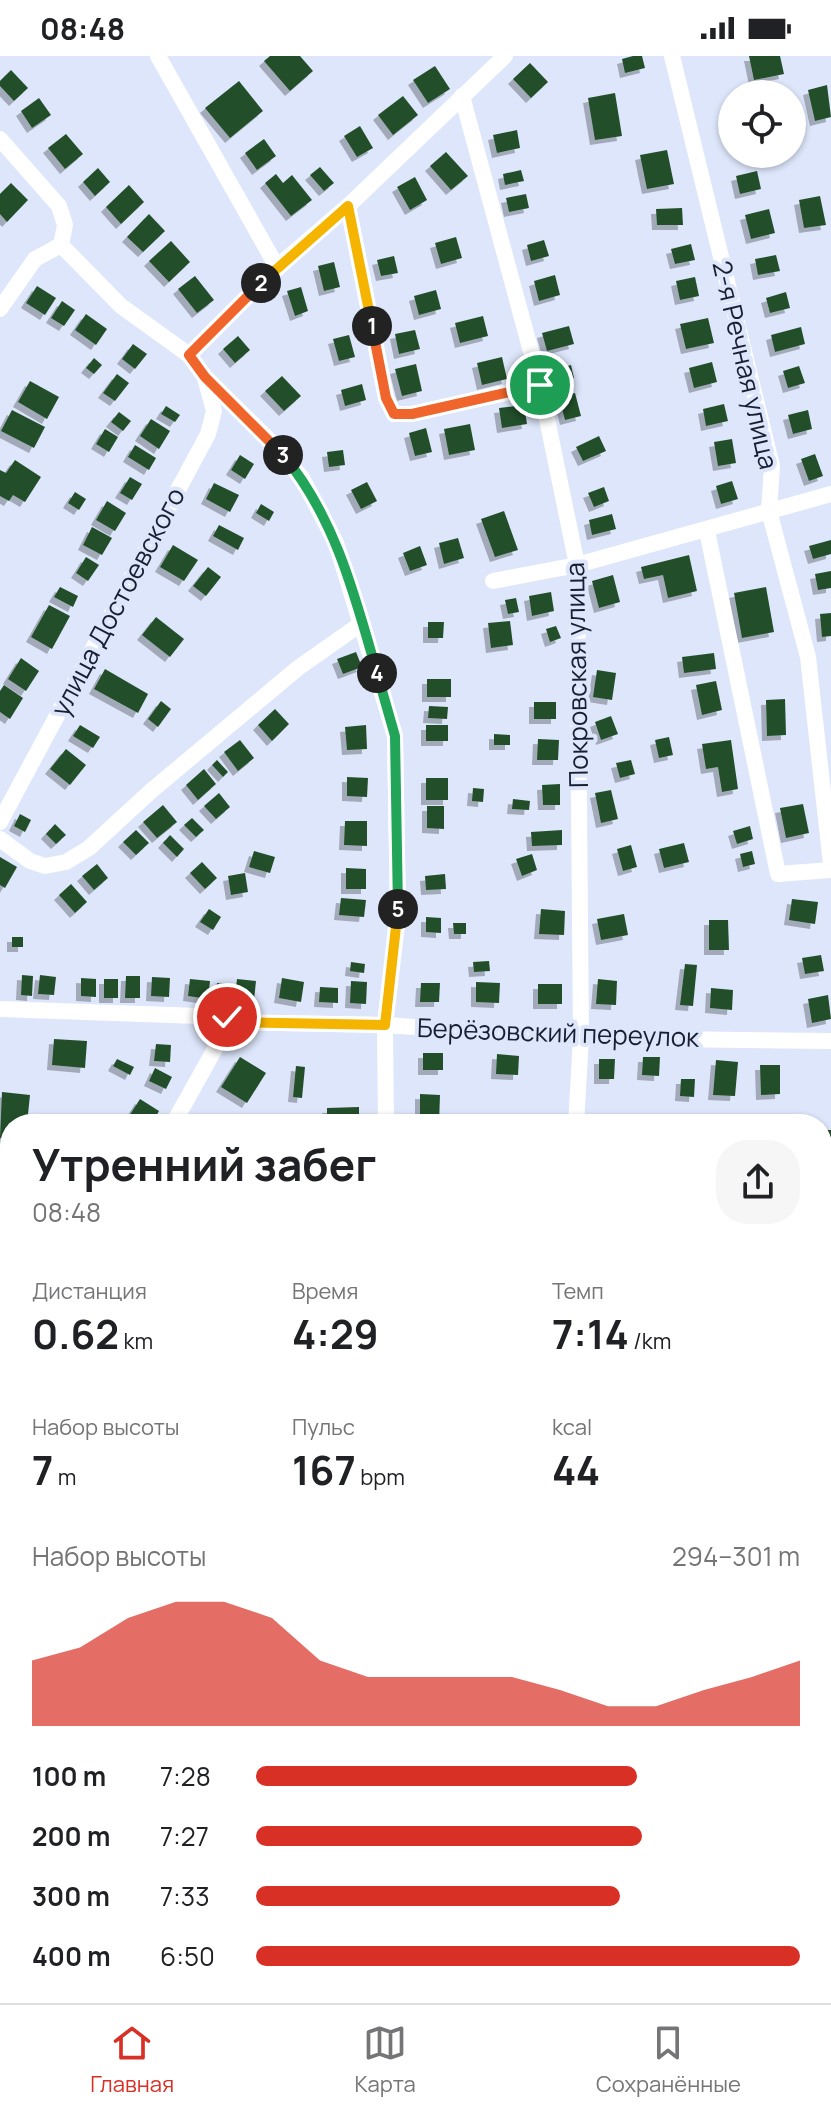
<!DOCTYPE html>
<html lang="ru">
<head>
<meta charset="utf-8">
<style>
	body { margin:0; font-family:Manrope,sans-serif; background:#f6f6f6; color:#202124; height:100vh; display:flex; flex-direction:column; font-size:30px; white-space:nowrap }
	* { box-sizing:border-box; margin:0 }
	p { font-size:26px; color:#757577 }
	.icon { flex:none; width:44px; height:44px; fill:none; stroke:currentColor; stroke-width:2; stroke-linecap:round; stroke-linejoin:round }
	.map { position:relative; flex:1; overflow:hidden }
	.side { position:absolute; left:0px; top:1058px; width:832px; height:890px; display:flex; flex-direction:column; background:#fff; border-radius:32px 32px 0 0; box-shadow:0 2px 6px #0004 }
	.side>* { flex:none }
	.fabs { position:absolute; left:718px; top:24px; display:grid; gap:16px }
	.fabs a { display:grid; place-items:center; width:88px; height:88px; border-radius:50%; background:#fff; box-shadow:0 2px 6px #0004; font-size:40px }
	.pin { position:absolute; display:grid; place-items:center; width:68px; height:68px; color:#fff; margin:-34px; border:4px solid #fff; border-radius:50%; box-shadow:0 2px 8px #0007 }
	.km { position:absolute; width:40px; height:40px; margin:-20px; border-radius:50%; background:#222; color:#fff; font-size:22px; line-height:40px; text-align:center }
	.round { display:grid; place-items:center; flex:none; width:84px; height:84px; border-radius:32px; background:#f6f6f6 }
	.headline { display:flex; align-items:center; justify-content:space-between; height:136px; padding:0 32px }
	h1 { font-size:44px; font-weight:700; line-height:60px }
	.stats { display:grid; grid-template-columns:repeat(3,1fr); gap:12px; height:136px; padding:8px 32px }
	.stats div { display:grid; align-content:center }
	.stats b { font-size:40px; font-weight:700 }
	.stats small { font-size:22px; font-weight:400 }
	.stats p { font-size:22px }
	.chart { height:224px; padding:16px 32px }
	.chart p { display:flex; justify-content:space-between }
	.chart svg { width:100%; height:144px; margin-top:8px; fill:#d93025; opacity:.7 }
	ul { padding:0 32px; list-style:none; font-size:26px }
	li { display:grid; grid-template-columns:128px 96px 1fr; align-items:center; height:60px }
	li i { height:20px; border-radius:10px; background:#d93025 }
	.status { display:flex; justify-content:space-between; align-items:center; height:56px; padding:0 40px; background:#fff; direction:ltr }
	.status svg { height:22px; fill:currentColor }
	.dock { display:flex; justify-content:space-around; align-items:center; height:112px; border-top:2px solid #e0e0e0; background:#fff; font-size:22px; color:#757577 }
	.dock a { display:grid; justify-items:center; gap:4px }
	.dock .on { color:#d93025 }
	.map>svg:first-child { display:block }
	.building { fill:#244f2c; filter:url(#shadow) }
	.lines { fill:none; stroke-linecap:round; stroke-linejoin:round }
	.minor { stroke:#fff; stroke-width:16 }
	.split-1-casing { stroke:#fff; stroke-width:16 }
	.split-2-casing { stroke:#fff; stroke-width:16 }
	.split-3-casing { stroke:#fff; stroke-width:16 }
	.split-4-casing { stroke:#fff; stroke-width:16 }
	.split-5-casing { stroke:#fff; stroke-width:16 }
	.split-6-casing { stroke:#fff; stroke-width:16 }
	.split-1 { stroke:#f0652b; stroke-width:10 }
	.split-2 { stroke:#f5b400; stroke-width:10 }
	.split-3 { stroke:#f0652b; stroke-width:10 }
	.split-4 { stroke:#22a559; stroke-width:10 }
	.split-5 { stroke:#22a559; stroke-width:10 }
	.split-6 { stroke:#f5b400; stroke-width:10 }
	.labels { text-anchor:middle; stroke-width:8; stroke-linejoin:round; paint-order:stroke }
	.street-label { font-size:26px; fill:#181f32; stroke:#dde6fb }
</style>
</head>
<body>
<div class="status"><b>08:48</b><svg viewBox="0 0 49 12"><path d="M0 12V9h3v3zM5 12V6h3v6zM10 12V3h3v9zM15 12V0h3v12zM26 1h20v11H26zM47 4h2v5h-2z"/></svg></div>
<div class="map">
<svg width="831" height="1947" viewBox="0 0 831 1947">
	<defs>
		<filter id="shadow"><feDropShadow dx="-5" dy="5" stdDeviation="0" flood-color="#0004"/></filter>
	</defs>
	<rect width="100%" height="100%" fill="#dde6fb"/>
	<g class="building">
		<polygon points="270,0 300,0 313,15 290,35 264,5"/>
		<polygon points="633,0 642,0 645,12 625,17 622,3"/>
		<polygon points="749,0 780,0 784,18 754,24"/>
		<polygon points="530,7 548,26 531,42 513,23"/>
		<polygon points="435,10 450,33 428,47 413,24"/>
		<polygon points="11,14 28,32 14,45 0,30 0,25"/>
		<polygon points="239,25 263,55 230,82 205,52"/>
		<polygon points="827,29 831,61 815,65 808,34"/>
		<polygon points="615,37 622,80 595,84 588,42"/>
		<polygon points="403,40 418,59 393,79 378,59"/>
		<polygon points="39,42 51,59 32,72 21,55"/>
		<polygon points="360,70 373,92 357,101 344,80"/>
		<polygon points="517,74 520,92 497,97 493,79"/>
		<polygon points="66,78 83,98 65,113 48,92"/>
		<polygon points="264,83 276,100 257,114 245,97"/>
		<polygon points="667,94 674,128 647,133 640,99"/>
		<polygon points="446,96 468,120 451,134 430,110"/>
		<polygon points="320,111 334,127 324,135 310,119"/>
		<polygon points="98,112 110,126 95,140 83,126"/>
		<polygon points="521,114 524,125 505,129 503,118"/>
		<polygon points="757,115 761,133 740,138 736,120"/>
		<polygon points="276,118 283,127 292,119 312,144 291,160 265,127"/>
		<polygon points="415,121 427,144 410,154 397,131"/>
		<polygon points="11,127 28,144 7,166 0,158 0,138"/>
		<polygon points="129,129 144,146 121,168 106,151"/>
		<polygon points="526,138 529,152 509,156 506,142"/>
		<polygon points="820,140 826,169 804,172 799,144"/>
		<polygon points="682,152 683,169 657,169 656,153"/>
		<polygon points="769,153 775,177 751,183 745,159"/>
		<polygon points="149,158 165,175 143,196 127,181"/>
		<polygon points="456,181 462,202 441,208 435,187"/>
		<polygon points="544,184 549,200 531,205 527,189"/>
		<polygon points="171,185 190,206 169,226 149,205"/>
		<polygon points="691,188 695,204 675,208 671,193"/>
		<polygon points="776,199 780,215 758,219 755,203"/>
		<polygon points="394,200 398,217 381,220 377,204"/>
		<polygon points="334,206 340,231 324,235 318,210"/>
		<polygon points="555,219 560,239 539,245 534,225"/>
		<polygon points="195,220 214,244 197,257 178,233"/>
		<polygon points="695,221 699,240 680,244 676,225"/>
		<polygon points="37,230 56,242 45,259 26,247"/>
		<polygon points="301,231 308,255 295,260 287,235"/>
		<polygon points="436,234 441,253 419,259 414,240"/>
		<polygon points="786,236 790,252 770,257 766,242"/>
		<polygon points="62,245 75,254 64,270 51,262"/>
		<polygon points="86,258 107,273 96,289 75,274"/>
		<polygon points="483,260 488,280 460,287 455,267"/>
		<polygon points="708,262 714,287 686,293 680,268"/>
		<polygon points="569,270 574,288 547,295 542,277"/>
		<polygon points="801,271 805,288 775,296 771,279"/>
		<polygon points="415,274 420,293 399,298 395,278"/>
		<polygon points="349,279 355,301 339,305 333,283"/>
		<polygon points="238,280 250,294 235,307 223,293"/>
		<polygon points="133,288 147,298 135,313 122,303"/>
		<polygon points="502,301 507,323 482,329 477,307"/>
		<polygon points="94,302 102,309 94,318 86,312"/>
		<polygon points="712,306 717,326 694,332 689,312"/>
		<polygon points="416,308 422,335 402,340 395,313"/>
		<polygon points="571,309 574,322 556,327 553,314"/>
		<polygon points="799,310 805,327 788,332 783,315"/>
		<polygon points="117,318 129,327 115,345 103,337"/>
		<polygon points="282,320 301,340 284,355 265,335"/>
		<polygon points="30,325 59,341 47,363 18,346"/>
		<polygon points="362,328 366,344 345,350 341,334"/>
		<polygon points="575,337 581,360 565,364 559,341"/>
		<polygon points="724,348 728,365 706,370 703,353"/>
		<polygon points="524,349 527,368 502,372 499,352"/>
		<polygon points="166,350 180,359 175,366 161,358"/>
		<polygon points="12,354 45,371 34,392 1,375"/>
		<polygon points="808,354 812,373 793,378 788,359"/>
		<polygon points="119,356 131,365 123,375 111,366"/>
		<polygon points="151,363 170,375 159,393 140,380"/>
		<polygon points="470,368 475,394 449,399 444,373"/>
		<polygon points="426,372 432,396 415,400 409,377"/>
		<polygon points="105,373 118,381 109,396 96,388"/>
		<polygon points="599,380 606,395 583,405 576,391"/>
		<polygon points="732,383 736,407 718,410 714,386"/>
		<polygon points="135,389 156,402 149,414 128,401"/>
		<polygon points="343,394 345,409 329,411 327,396"/>
		<polygon points="815,398 823,420 809,425 801,403"/>
		<polygon points="240,399 254,408 245,423 231,414"/>
		<polygon points="15,404 41,421 25,446 13,439 9,445 0,440 0,414 6,417"/>
		<polygon points="130,421 142,428 132,444 120,437"/>
		<polygon points="732,425 738,443 721,448 716,430"/>
		<polygon points="367,426 377,445 361,453 351,434"/>
		<polygon points="214,427 239,439 230,456 206,443"/>
		<polygon points="604,431 609,445 594,451 588,437"/>
		<polygon points="75,436 86,443 79,454 68,447"/>
		<polygon points="107,445 126,457 115,475 96,464"/>
		<polygon points="261,448 274,456 269,465 256,457"/>
		<polygon points="504,455 518,494 495,501 481,463"/>
		<polygon points="612,458 616,473 592,479 589,464"/>
		<polygon points="219,469 244,482 238,494 213,480"/>
		<polygon points="92,471 112,482 102,499 83,489"/>
		<polygon points="458,482 464,502 444,508 439,487"/>
		<polygon points="831,484 831,498 813,503 809,490"/>
		<polygon points="173,489 198,504 184,525 160,511"/>
		<polygon points="420,490 427,509 410,515 403,497"/>
		<polygon points="689,499 697,535 668,542 663,519 644,523 641,511"/>
		<polygon points="86,501 99,509 88,525 76,517"/>
		<polygon points="208,511 221,521 206,540 193,530"/>
		<polygon points="831,515 831,532 818,534 815,518"/>
		<polygon points="613,519 620,546 599,552 592,525"/>
		<polygon points="60,531 78,540 73,551 54,541"/>
		<polygon points="766,531 774,576 742,582 734,537"/>
		<polygon points="551,536 554,555 532,560 529,540"/>
		<polygon points="516,542 519,556 508,558 505,544"/>
		<polygon points="49,549 70,560 52,593 31,581"/>
		<polygon points="831,557 831,580 822,581 820,558"/>
		<polygon points="156,561 184,583 170,601 142,579"/>
		<polygon points="510,565 513,589 491,592 488,567"/>
		<polygon points="428,566 444,566 443,582 428,582"/>
		<polygon points="556,570 561,582 550,586 546,573"/>
		<polygon points="356,596 362,611 343,618 337,603"/>
		<polygon points="714,597 716,613 684,617 682,601"/>
		<polygon points="21,602 39,615 26,635 8,623"/>
		<polygon points="105,613 148,638 138,657 94,633"/>
		<polygon points="597,614 616,617 612,644 593,641"/>
		<rect x="427" y="623" width="24" height="18"/>
		<polygon points="716,625 722,654 702,659 696,629"/>
		<polygon points="4,629 23,642 10,663 0,656 0,635"/>
		<polygon points="785,643 786,679 767,680 766,644"/>
		<polygon points="161,645 171,653 158,671 148,663"/>
		<rect x="534" y="646" width="22" height="17"/>
		<polygon points="429,650 448,651 447,663 428,662"/>
		<polygon points="275,653 289,668 272,685 258,669"/>
		<polygon points="611,660 618,678 601,684 595,666"/>
		<polygon points="80,669 100,681 93,692 73,680"/>
		<polygon points="366,669 367,693 347,694 345,671"/>
		<rect x="426" y="669" width="22" height="16"/>
		<polygon points="494,678 510,679 510,689 494,689"/>
		<polygon points="669,681 673,699 659,702 655,684"/>
		<polygon points="538,683 559,684 558,704 537,704"/>
		<polygon points="240,684 254,702 238,715 224,696"/>
		<polygon points="731,684 738,733 722,736 718,711 706,713 702,688"/>
		<polygon points="66,693 86,709 70,729 50,713"/>
		<polygon points="217,704 228,716 223,721 212,709"/>
		<polygon points="631,704 635,718 620,722 616,707"/>
		<polygon points="204,713 216,728 198,744 186,729"/>
		<polygon points="347,721 368,722 367,741 347,740"/>
		<rect x="426" y="722" width="22" height="22"/>
		<polygon points="560,728 560,749 543,749 542,729"/>
		<polygon points="473,732 484,733 483,746 472,745"/>
		<polygon points="611,734 618,763 601,767 595,737"/>
		<polygon points="219,737 230,751 216,763 204,750"/>
		<polygon points="513,743 530,745 529,754 512,753"/>
		<polygon points="803,748 809,777 786,782 780,752"/>
		<polygon points="163,749 177,766 157,782 143,766"/>
		<polygon points="427,750 444,750 444,773 427,772"/>
		<polygon points="20,758 31,764 25,776 14,770"/>
		<polygon points="192,762 204,774 196,781 184,769"/>
		<polygon points="345,765 367,765 367,790 344,789"/>
		<polygon points="55,768 66,779 56,788 46,778"/>
		<polygon points="750,770 753,783 737,788 733,775"/>
		<polygon points="136,774 149,787 136,799 123,786"/>
		<polygon points="562,774 562,789 532,790 531,776"/>
		<polygon points="170,779 184,793 177,801 163,787"/>
		<polygon points="684,787 689,806 664,812 659,793"/>
		<polygon points="631,789 637,811 623,815 617,793"/>
		<polygon points="254,795 275,801 270,817 249,811"/>
		<polygon points="752,795 755,808 743,811 740,798"/>
		<polygon points="532,798 537,814 522,820 516,803"/>
		<polygon points="0,801 17,811 5,832 0,829"/>
		<polygon points="202,806 217,822 205,833 190,817"/>
		<polygon points="97,808 108,822 94,834 82,820"/>
		<polygon points="346,812 366,813 366,833 346,833"/>
		<polygon points="245,817 248,836 231,839 228,820"/>
		<polygon points="445,818 446,833 426,834 425,820"/>
		<polygon points="71,828 87,846 75,857 59,839"/>
		<polygon points="341,842 366,844 364,861 339,859"/>
		<polygon points="792,843 818,846 815,868 789,864"/>
		<polygon points="209,853 221,861 213,874 200,866"/>
		<polygon points="541,853 565,855 564,879 539,878"/>
		<polygon points="624,858 628,879 601,884 597,863"/>
		<polygon points="426,861 441,862 441,877 426,876"/>
		<polygon points="709,864 728,864 729,894 709,894"/>
		<polygon points="453,867 466,867 466,878 454,878"/>
		<rect x="12" y="881" width="11" height="10"/>
		<polygon points="821,899 824,915 805,918 802,902"/>
		<polygon points="489,905 490,915 474,916 473,906"/>
		<polygon points="351,906 365,908 364,917 350,915"/>
		<polygon points="685,908 697,909 693,950 680,949"/>
		<polygon points="22,919 33,920 32,940 21,939"/>
		<polygon points="40,919 56,921 54,939 38,938"/>
		<polygon points="126,920 140,920 140,942 125,942"/>
		<polygon points="152,921 170,922 169,941 151,940"/>
		<polygon points="81,922 96,923 96,941 81,940"/>
		<polygon points="282,922 304,926 301,946 279,942"/>
		<rect x="104" y="923" width="14" height="19"/>
		<polygon points="190,923 210,925 208,943 188,940"/>
		<polygon points="237,923 256,925 254,944 235,941"/>
		<polygon points="598,923 617,925 616,949 596,948"/>
		<polygon points="351,925 367,926 366,948 350,947"/>
		<polygon points="476,926 500,927 499,947 476,946"/>
		<polygon points="217,927 230,928 228,943 215,942"/>
		<polygon points="421,927 440,927 439,946 420,946"/>
		<rect x="538" y="928" width="24" height="20"/>
		<polygon points="320,931 338,932 338,947 319,946"/>
		<polygon points="711,932 733,934 732,954 710,952"/>
		<polygon points="828,939 831,963 812,967 808,943"/>
		<polygon points="54,983 87,985 85,1012 52,1009"/>
		<polygon points="156,988 171,989 170,1006 154,1005"/>
		<rect x="423" y="997" width="20" height="17"/>
		<polygon points="497,998 519,1000 518,1019 496,1018"/>
		<polygon points="240,1001 266,1017 247,1047 221,1031"/>
		<polygon points="643,1001 660,1001 659,1020 642,1019"/>
		<polygon points="117,1003 134,1011 130,1019 113,1010"/>
		<polygon points="599,1003 615,1003 614,1023 599,1023"/>
		<polygon points="716,1004 738,1006 735,1040 713,1039"/>
		<polygon points="760,1009 780,1009 780,1038 761,1039"/>
		<polygon points="296,1010 305,1011 302,1042 293,1041"/>
		<polygon points="155,1012 172,1021 166,1033 149,1025"/>
		<polygon points="681,1023 695,1023 694,1041 680,1040"/>
		<polygon points="2,1036 30,1039 27,1068 10,1068 10,1083 0,1082"/>
		<polygon points="420,1038 440,1039 439,1068 420,1068"/>
		<polygon points="140,1043 159,1055 152,1068 124,1068"/>
		<polygon points="359,1051 359,1068 327,1068 327,1052"/>
		<rect x="822" y="1074" width="9" height="22"/>
		<polygon points="822,1271 831,1272 831,1303 822,1302"/>
		<polygon points="0,1292 10,1299 10,1311 0,1325"/>
		<polygon points="10,1375 10,1440 0,1434 0,1392"/>
		<polygon points="0,1531 10,1537 10,1695 0,1689"/>
		<rect x="822" y="1637" width="9" height="23"/>
		<polygon points="822,1750 831,1750 831,1782 822,1783"/>
		<polygon points="1,1753 10,1757 10,1800 4,1809 10,1813 7,1820 0,1817"/>
		<polygon points="830,1830 831,1851 822,1852 822,1831"/>
		<polygon points="22,1938 76,1938 71,1947 39,1947"/>
		<polygon points="118,1938 175,1938 170,1947 113,1947"/>
		<polygon points="719,1938 744,1938 745,1947 719,1947"/>
		<rect x="333" y="1939" width="29" height="8"/>
	</g>
	<g class="lines">
		<g class="minor">
			<polyline points="158,0 277,211"/>
			<polyline points="672,0 772,410 769,455 808,601 831,808"/>
			<polyline points="462,40 540,329 577,509 581,982 576,1068"/>
			<polyline points="0,83 59,150 65,169 61,189 121,250 189,299 205,321 273,388 302,422 336,487 395,680 398,861 385,969 386,1068"/>
			<polyline points="348,150 386,342 394,358 412,358 540,329"/>
			<polyline points="0,253 35,203 61,189"/>
			<polyline points="189,299 277,211 348,150 505,0"/>
			<polyline points="707,475 778,818 831,814"/>
			<polyline points="493,525 577,509 831,438"/>
			<polyline points="0,766 208,378 214,355 205,322"/>
			<polyline points="0,783 30,805 45,810 66,806 89,792 151,735 298,612 362,567"/>
			<polyline points="0,953 227,961 230,966 385,969 581,982 831,985"/>
			<polyline points="173,1068 230,966"/>
			<polyline points="0,1273 10,1279"/>
			<polyline points="0,1369 10,1352"/>
			<polyline points="822,1876 831,1875"/>
			<polyline points="701,1938 702,1947"/>
			<polyline points="222,1947 226,1938"/>
			<polyline points="392,1947 392,1938"/>
			<polyline points="622,1947 634,1938"/>
		</g>
	</g>
	<g class="lines">
		<defs>
			<polyline id="split-1" points="372,270 386,342 394,358 412,358 540,329"/>
			<polyline id="split-2" points="261,227 348,150 372,270"/>
			<polyline id="split-3" points="261,227 189,299 205,321 283,399"/>
			<path id="split-4" d="M 283,399 C 335,461 355,540 377,617"/>
			<polyline id="split-5" points="377,617 395,680 398,853"/>
			<polyline id="split-6" points="227,961 230,966 385,969 398,853"/>
		</defs>
		<use href="#split-1" class="split-1-casing"/>
		<use href="#split-2" class="split-2-casing"/>
		<use href="#split-3" class="split-3-casing"/>
		<use href="#split-4" class="split-4-casing"/>
		<use href="#split-5" class="split-5-casing"/>
		<use href="#split-6" class="split-6-casing"/>
		<use href="#split-1" class="split-1"/>
		<use href="#split-2" class="split-2"/>
		<use href="#split-3" class="split-3"/>
		<use href="#split-4" class="split-4"/>
		<use href="#split-5" class="split-5"/>
		<use href="#split-6" class="split-6"/>
	</g>
	<g class="labels">
		<g class="street-label">
			<text transform="translate(745 309) rotate(77)" y="9">2-я Речная улица</text>
			<text transform="translate(118 546) rotate(-62)" y="9">улица Достоевского</text>
			<text transform="translate(577 619) rotate(-91)" y="9">Покровская улица</text>
			<text transform="translate(558 977) rotate(2)" y="9">Берёзовский переулок</text>
		</g>
	</g>
</svg>
<div class="fabs">
<a><svg class="icon" aria-label="locate" viewBox="0 0 24 24"><circle cx="12" cy="12" r="6"/><path d="M12 2v4M12 18v4M2 12h4M18 12h4"/></svg></a>
</div>
<div class="pin" style="left:540px;top:329px;background:#1e9e55"><svg class="icon" aria-label="arrive" viewBox="0 0 24 24"><path d="M6 21V4h12l-3 4 3 4H6"/></svg></div>
<div class="pin" style="left:227px;top:961px;background:#d93025"><svg class="icon" aria-label="check" viewBox="0 0 24 24"><path d="M5 12l5 5 9-10"/></svg></div>
<b class="km" style="left:372px;top:270px">1</b>
<b class="km" style="left:261px;top:227px">2</b>
<b class="km" style="left:283px;top:399px">3</b>
<b class="km" style="left:377px;top:617px">4</b>
<b class="km" style="left:398px;top:853px">5</b>
<section class="side">
<div class="headline"><div><h1>Утренний забег</h1><p>08:48</p></div><a class="round"><svg class="icon" aria-label="share" viewBox="0 0 24 24"><path d="M12 15V3M7 8l5-5 5 5M5 13v7h14v-7"/></svg></a></div>
<div class="stats">
<div><p>Дистанция</p><b>0.62<small> km</small></b></div>
<div><p>Время</p><b>4:29</b></div>
<div><p>Темп</p><b>7:14<small> /km</small></b></div>
</div>
<div class="stats">
<div><p>Набор высоты</p><b>7<small> m</small></b></div>
<div><p>Пульс</p><b>167<small> bpm</small></b></div>
<div><p>kcal</p><b>44</b></div>
</div>
<div class="chart"><p><span>Набор высоты</span>294–301 m</p>
<svg viewBox="0 0 160 44" preserveAspectRatio="none"><path d="M0 44V24L10 20L20 11L30 6L40 6L50 11L60 24L70 29L80 29L90 29L100 29L110 33L120 38L130 38L140 33L150 29L160 24V44z"/></svg>
</div>
<ul>
<li><b>100 m</b>7:28<i style="width:70%"></i></li>
<li><b>200 m</b>7:27<i style="width:71%"></i></li>
<li><b>300 m</b>7:33<i style="width:67%"></i></li>
<li><b>400 m</b>6:50<i style="width:100%"></i></li>
</ul>
</section>
</div>
<nav class="dock">
<a class="on"><svg class="icon" aria-label="home" viewBox="0 0 24 24"><path d="M3 11l9-7 9 7M6 9v11h12V9"/></svg>Главная</a>
<a><svg class="icon" aria-label="map" viewBox="0 0 24 24"><path d="M3 6l6-2 6 2 6-2v14l-6 2-6-2-6 2zM9 4v14M15 6v14"/></svg>Карта</a>
<a><svg class="icon" aria-label="saved" viewBox="0 0 24 24"><path d="M7 4h10v16l-5-4-5 4z"/></svg>Сохранённые</a>
</nav>
</body>
</html>
